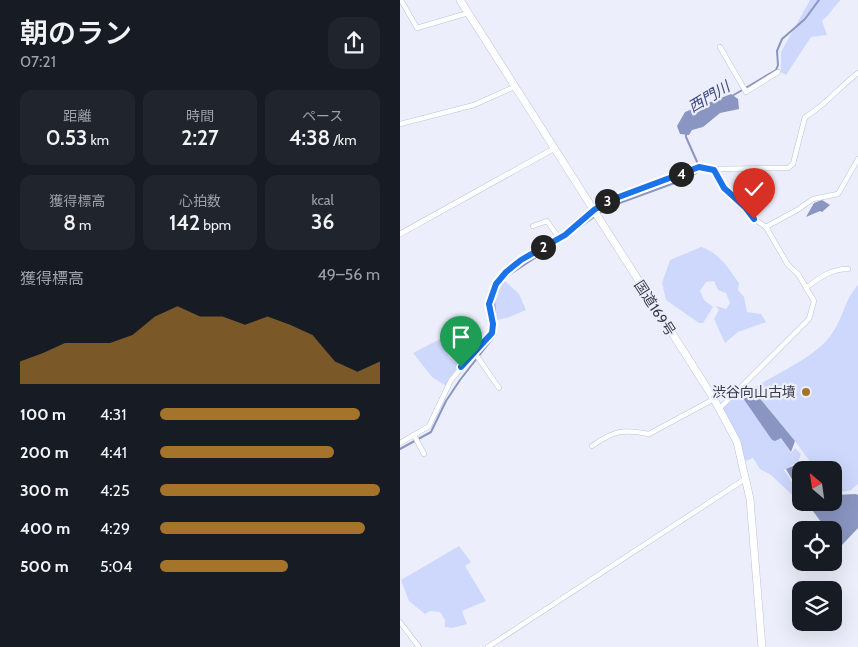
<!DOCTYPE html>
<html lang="ja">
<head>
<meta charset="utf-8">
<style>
	body { margin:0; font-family:Cabin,"Noto Sans JP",sans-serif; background:#20242c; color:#f1f3f6; height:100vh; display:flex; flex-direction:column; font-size:19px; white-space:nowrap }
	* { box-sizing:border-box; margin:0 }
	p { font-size:16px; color:#9ea1a6 }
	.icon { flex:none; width:28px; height:28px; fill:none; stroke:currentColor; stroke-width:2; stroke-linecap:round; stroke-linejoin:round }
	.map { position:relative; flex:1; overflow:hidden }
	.panel { display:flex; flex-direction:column; background:#171b24; width:400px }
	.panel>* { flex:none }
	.needle { width:32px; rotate:331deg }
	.controls { position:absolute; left:392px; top:461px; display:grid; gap:10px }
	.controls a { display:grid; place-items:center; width:50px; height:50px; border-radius:10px; background:#171b24; box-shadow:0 5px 20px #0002; font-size:25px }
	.pin { position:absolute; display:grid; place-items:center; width:42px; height:42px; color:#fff; margin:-51px -21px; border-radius:50% 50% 50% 0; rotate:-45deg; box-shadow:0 0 5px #0007 }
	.pin .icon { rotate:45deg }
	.km { position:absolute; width:25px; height:25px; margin:-12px; border-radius:50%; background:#222; color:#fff; font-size:14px; line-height:25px; text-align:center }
	.round { display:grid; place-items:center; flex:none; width:52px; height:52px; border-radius:15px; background:#20242c }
	.head { display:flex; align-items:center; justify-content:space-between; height:85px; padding:0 20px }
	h1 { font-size:28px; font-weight:600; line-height:38px }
	.stats { display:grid; grid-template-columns:repeat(3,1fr); gap:8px; height:85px; padding:5px 20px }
	.stats div { display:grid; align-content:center; border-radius:12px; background:#20242c; text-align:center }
	.stats b { font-size:21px; font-weight:600 }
	.stats small { font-size:14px; font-weight:400 }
	.stats p { font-size:14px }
	.chart { height:140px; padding:10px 20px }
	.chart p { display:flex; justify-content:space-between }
	.chart svg { width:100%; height:90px; margin-top:5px; fill:#a57329; opacity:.7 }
	ul { padding:0 20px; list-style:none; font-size:16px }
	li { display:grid; grid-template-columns:80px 60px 1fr; align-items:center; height:38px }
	li i { height:12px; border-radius:6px; background:#a57329 }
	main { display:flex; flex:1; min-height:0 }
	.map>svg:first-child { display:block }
	.green { fill:#ced8fc }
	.water { fill:#8a95c1 }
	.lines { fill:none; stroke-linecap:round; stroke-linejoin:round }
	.stream { stroke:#8a95c1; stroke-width:2 }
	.minor-casing { stroke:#bbc2dd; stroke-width:5.5 }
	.tertiary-casing { stroke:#bbc2dd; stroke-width:6 }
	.trunk-casing { stroke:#bbc2dd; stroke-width:8 }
	.minor { stroke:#fff; stroke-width:4.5 }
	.tertiary { stroke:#fff; stroke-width:5 }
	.trunk { stroke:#fff; stroke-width:7 }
	.route-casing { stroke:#fff; stroke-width:10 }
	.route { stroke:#1a73e8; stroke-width:6 }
	.poi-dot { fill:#a57329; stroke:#eceffb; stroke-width:2 }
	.labels { text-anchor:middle; stroke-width:4.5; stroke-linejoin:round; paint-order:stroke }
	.street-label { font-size:14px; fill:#393c47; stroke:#eceffb }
	.poi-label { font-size:14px; fill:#393c47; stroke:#eceffb; text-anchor:end }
	.water-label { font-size:15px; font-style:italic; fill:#3f4a83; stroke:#eceffb }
</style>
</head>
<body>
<main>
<section class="panel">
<div class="head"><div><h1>朝のラン</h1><p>07:21</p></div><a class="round"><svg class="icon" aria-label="share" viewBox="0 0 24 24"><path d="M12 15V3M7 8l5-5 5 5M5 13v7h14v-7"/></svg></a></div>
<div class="stats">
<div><p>距離</p><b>0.53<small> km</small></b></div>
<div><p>時間</p><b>2:27</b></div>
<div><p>ペース</p><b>4:38<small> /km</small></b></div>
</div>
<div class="stats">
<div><p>獲得標高</p><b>8<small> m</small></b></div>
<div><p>心拍数</p><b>142<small> bpm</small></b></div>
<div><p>kcal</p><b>36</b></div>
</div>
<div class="chart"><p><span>獲得標高</span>49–56 m</p>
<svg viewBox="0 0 160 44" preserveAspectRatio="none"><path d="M0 44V33L10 29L20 24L30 24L40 24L50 20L60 11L70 6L80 11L90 11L100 15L110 11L120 15L130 20L140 33L150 38L160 33V44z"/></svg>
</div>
<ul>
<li><b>100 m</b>4:31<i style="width:91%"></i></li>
<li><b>200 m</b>4:41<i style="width:79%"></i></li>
<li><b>300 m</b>4:25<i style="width:100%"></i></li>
<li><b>400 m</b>4:29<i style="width:93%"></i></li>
<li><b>500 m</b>5:04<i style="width:58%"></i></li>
</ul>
</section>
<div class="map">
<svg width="458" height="647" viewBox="0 0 458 647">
	<rect width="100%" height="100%" fill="#eceffb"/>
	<g class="green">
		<path d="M 410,0 L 441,0 C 434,5 431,14 422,21 L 427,35 L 411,37 L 386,75 L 381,72 L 381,52 Z"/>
		<path d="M 301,247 C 319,252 328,268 339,283 L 338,290 L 344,297 L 347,312 L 361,314 L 366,322 L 338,332 L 325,343 L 314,319 L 319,310 L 316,306 L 326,309 L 330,303 L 326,293 L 318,290 L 314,281 L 306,282 L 300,291 L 304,300 L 313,307 L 303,323 L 299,323 L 266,300 L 262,283 L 270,260 Z"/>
		<polygon points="104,280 119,294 126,310 107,318 96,320 93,301"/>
		<path d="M 458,285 L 458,484 L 451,490 L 435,493 L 434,470 L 416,470 L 395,441 L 352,389 C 375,374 419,356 433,332 C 444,316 444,300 458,285 Z"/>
		<polygon points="40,339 49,357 60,366 51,376 46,386 32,377 13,353"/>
		<polygon points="341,393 372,440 381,438 391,453 395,448 401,454 398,462 384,470 401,496 401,502 406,503 410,508 407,509 371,475 360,469 353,458 346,461 340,444 322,408"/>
		<polygon points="59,546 71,562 65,566 86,601 62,611 67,624 52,628 45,627 45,620 40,612 30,611 25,614 9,601 1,580"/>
	</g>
	<g class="water">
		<polygon points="331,94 338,99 339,109 320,113 303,127 292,130 289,135 280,134 277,126 285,112"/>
		<polygon points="422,200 430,205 422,212 420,211 406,217 414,203"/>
		<polygon points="352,389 395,441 391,452 381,438 375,441 372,440 343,398 342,395"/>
		<polygon points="402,462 407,470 401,470 401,495 386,469"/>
		<polygon points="456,494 458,495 458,528 442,545 434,540 434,530 427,530 407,503 434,502 434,495"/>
	</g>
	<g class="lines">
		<g class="stream">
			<polyline points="332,96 376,70 378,65 377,51 382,39 405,19 419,0"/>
			<polyline points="0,449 31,432 46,401 60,380 96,334 94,299 99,285 107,276 161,241 206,208 280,181 296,173 298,164 286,137 286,132"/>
		</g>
		<defs>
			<g id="minor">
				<polyline points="1,0 17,28 68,13"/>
				<polyline points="320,47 346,92 378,72"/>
				<polyline points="0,124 74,105 114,87"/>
				<polyline points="314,169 324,188 345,207 354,219 366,227 388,265 398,274 414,301 409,319 320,408"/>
				<polyline points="133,226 147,221 159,238"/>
				<polyline points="366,227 397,210 413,199 438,194 458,159"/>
				<path d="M 406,288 C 420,277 431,269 448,269"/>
				<polyline points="74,352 99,388"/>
				<polyline points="14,435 24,454"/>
				<path d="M 0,443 L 29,426 L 51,380 L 92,333 L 93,324 L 89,304 L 96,284 L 112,266 L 165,235 L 194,210 L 208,201 L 299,167 L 314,169 L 388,168 L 393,164 L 405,117 C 425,106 439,87 458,73"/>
				<path d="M 192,446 C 215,430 223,429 249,434 L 314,399"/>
				<polyline points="0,622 19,647"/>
				<polyline points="88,647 345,479"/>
			</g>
			<polyline id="tertiary" points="0,234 155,148"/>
			<polyline id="trunk" points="60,0 314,399 337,442 350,499 362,647"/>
		</defs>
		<use href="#minor" class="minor-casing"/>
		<use href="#tertiary" class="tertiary-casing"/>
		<use href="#trunk" class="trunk-casing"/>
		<use href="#minor" class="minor"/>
		<use href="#tertiary" class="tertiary"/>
		<use href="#trunk" class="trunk"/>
	</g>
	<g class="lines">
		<defs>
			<polyline id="route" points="61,367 92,333 93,324 89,304 96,284 106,272 121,260 165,235 194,210 208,201 299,167 314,170 324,188 345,207 354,219"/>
		</defs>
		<use href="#route" class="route-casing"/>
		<use href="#route" class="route"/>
	</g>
	<circle class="poi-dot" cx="406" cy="392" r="5"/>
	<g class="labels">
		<g class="street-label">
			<text transform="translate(255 308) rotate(57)" y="5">国道169号</text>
		</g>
		<g class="poi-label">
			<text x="396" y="397">渋谷向山古墳</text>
		</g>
		<g class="water-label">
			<text transform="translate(309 97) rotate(-31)" y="5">西門川</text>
		</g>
	</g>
</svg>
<div class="controls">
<a><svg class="needle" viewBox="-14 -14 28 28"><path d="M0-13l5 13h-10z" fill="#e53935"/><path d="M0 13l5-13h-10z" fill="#9ea1a6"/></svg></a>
<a><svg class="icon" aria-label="locate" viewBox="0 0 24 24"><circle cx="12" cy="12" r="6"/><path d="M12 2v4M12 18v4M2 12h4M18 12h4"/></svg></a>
<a><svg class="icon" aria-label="layers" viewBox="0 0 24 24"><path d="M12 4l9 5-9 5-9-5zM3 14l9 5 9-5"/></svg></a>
</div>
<div class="pin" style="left:61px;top:367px;background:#1e9e55"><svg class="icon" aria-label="arrive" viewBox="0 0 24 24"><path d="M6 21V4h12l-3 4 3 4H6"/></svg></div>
<div class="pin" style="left:354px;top:219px;background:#d93025"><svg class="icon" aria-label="check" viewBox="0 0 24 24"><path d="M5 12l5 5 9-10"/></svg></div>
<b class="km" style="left:143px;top:247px">2</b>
<b class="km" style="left:207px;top:201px">3</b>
<b class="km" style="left:281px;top:174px">4</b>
</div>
</main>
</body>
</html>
